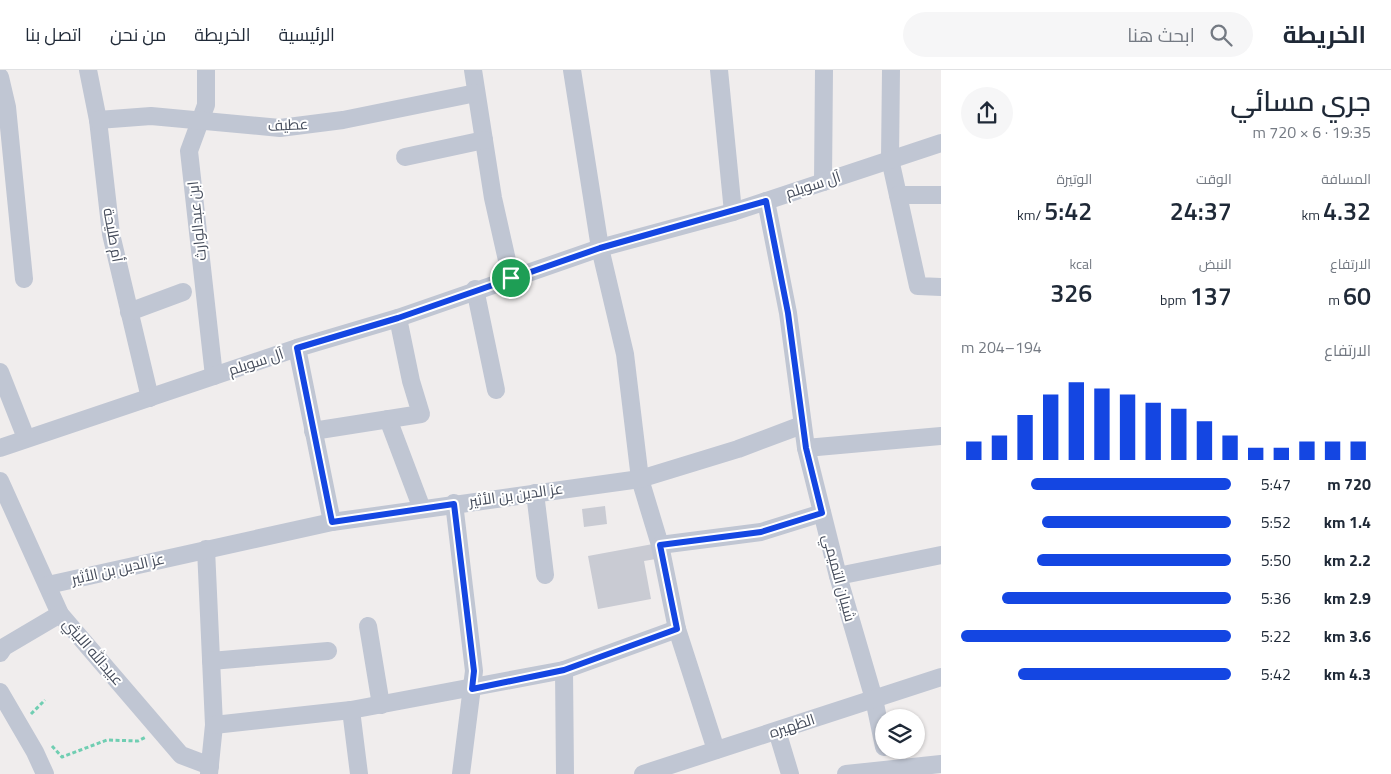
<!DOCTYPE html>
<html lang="ar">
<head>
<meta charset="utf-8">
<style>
	body { margin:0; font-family:"Titillium Web",Cairo,sans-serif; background:#f6f6f7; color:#1f2937; direction:rtl; height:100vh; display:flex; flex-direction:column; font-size:19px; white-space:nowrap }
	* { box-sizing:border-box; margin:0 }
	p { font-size:16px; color:#747a83 }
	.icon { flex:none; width:28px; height:28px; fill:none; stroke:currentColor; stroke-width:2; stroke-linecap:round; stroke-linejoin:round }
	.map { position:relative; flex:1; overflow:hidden; direction:ltr }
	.panel { display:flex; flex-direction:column; background:#fff; width:450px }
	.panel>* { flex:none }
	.controls { position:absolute; left:875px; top:639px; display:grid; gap:10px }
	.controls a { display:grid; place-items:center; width:50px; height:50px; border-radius:50%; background:#fff; box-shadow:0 1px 4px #0004; font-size:25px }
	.pin { position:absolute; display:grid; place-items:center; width:42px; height:42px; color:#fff; margin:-21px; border:2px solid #fff; border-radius:50%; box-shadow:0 1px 5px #0007 }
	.round { display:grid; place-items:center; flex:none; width:52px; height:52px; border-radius:26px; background:#f6f6f7 }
	.head { display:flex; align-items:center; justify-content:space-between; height:85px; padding:0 20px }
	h1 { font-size:28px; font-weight:600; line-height:38px }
	.metrics { display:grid; grid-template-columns:repeat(3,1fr); gap:8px; height:85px; padding:5px 20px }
	.metrics div { display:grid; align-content:center }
	.metrics b { font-size:25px; font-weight:600 }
	.metrics small { font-size:14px; font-weight:400 }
	.metrics p { font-size:14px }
	.chart { height:140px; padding:10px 20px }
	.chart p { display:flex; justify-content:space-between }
	.chart svg { width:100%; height:90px; margin-top:5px; stroke:#1446e2; stroke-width:6 }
	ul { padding:0 20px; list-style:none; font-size:16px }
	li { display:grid; grid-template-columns:80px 60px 1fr; align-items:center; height:38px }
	li i { height:12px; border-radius:6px; background:#1446e2 }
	header { display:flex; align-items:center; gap:30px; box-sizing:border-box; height:70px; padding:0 25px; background:#fff; border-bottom:1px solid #e0e1e3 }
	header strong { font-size:24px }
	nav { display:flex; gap:28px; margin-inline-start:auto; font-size:18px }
	.search { width:350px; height:45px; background:#f6f6f7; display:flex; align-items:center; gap:12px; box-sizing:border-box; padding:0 18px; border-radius:28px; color:#747a83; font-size:19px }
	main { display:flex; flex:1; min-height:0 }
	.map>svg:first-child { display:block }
	.building { fill:#c9cbd3 }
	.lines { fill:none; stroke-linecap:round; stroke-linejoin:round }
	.path { stroke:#70ceb2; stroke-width:3; stroke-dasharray:4 2.5; stroke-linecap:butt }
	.minor { stroke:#c0c6d3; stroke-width:18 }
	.route-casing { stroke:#fff; stroke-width:10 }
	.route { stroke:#1446e2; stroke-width:6 }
	.labels { text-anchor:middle; stroke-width:4; stroke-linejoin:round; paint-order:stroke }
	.street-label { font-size:15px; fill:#454c5b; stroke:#fff }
</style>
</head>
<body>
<header>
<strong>الخريطة</strong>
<div class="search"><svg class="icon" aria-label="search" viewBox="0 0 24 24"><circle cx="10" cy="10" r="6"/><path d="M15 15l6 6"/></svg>ابحث هنا</div>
<nav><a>الرئيسية</a><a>الخريطة</a><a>من نحن</a><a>اتصل بنا</a></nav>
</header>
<main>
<section class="panel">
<div class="head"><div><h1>جري مسائي</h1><p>19:35 · 6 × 720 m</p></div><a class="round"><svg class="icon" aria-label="share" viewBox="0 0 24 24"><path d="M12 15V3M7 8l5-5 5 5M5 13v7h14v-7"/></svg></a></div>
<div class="metrics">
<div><p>المسافة</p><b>4.32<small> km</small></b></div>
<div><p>الوقت</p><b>24:37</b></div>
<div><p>الوتيرة</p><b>5:42<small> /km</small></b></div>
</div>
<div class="metrics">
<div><p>الارتفاع</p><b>60<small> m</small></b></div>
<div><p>النبض</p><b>137<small> bpm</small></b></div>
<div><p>kcal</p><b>326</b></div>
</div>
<div class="chart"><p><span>الارتفاع</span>194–204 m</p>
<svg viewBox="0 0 160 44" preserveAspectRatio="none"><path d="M5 44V35M15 44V32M25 44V22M35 44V12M45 44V6M55 44V9M65 44V12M75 44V16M85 44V19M95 44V25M105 44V32M115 44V38M125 44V38M135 44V35M145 44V35M155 44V35"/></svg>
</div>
<ul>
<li><b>720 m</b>5:47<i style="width:74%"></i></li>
<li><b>1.4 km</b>5:52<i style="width:70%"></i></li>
<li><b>2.2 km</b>5:50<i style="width:72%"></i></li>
<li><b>2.9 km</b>5:36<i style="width:85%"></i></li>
<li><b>3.6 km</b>5:22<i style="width:100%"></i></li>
<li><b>4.3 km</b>5:42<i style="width:79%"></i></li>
</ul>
</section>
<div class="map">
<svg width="941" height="704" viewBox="0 0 941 704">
	<rect width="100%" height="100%" fill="#f0eded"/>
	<g class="building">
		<polygon points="605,436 607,454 584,457 582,439"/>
		<polygon points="653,474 656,489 644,491 651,529 598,539 588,486"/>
	</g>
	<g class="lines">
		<g class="path">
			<polyline points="31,644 45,630"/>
			<polyline points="52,676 62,687 107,670 138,671 146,667"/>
		</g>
		<g class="minor">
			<polyline points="88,0 98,50 111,164 150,328"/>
			<polyline points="206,0 206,35 189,81 214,306"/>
			<polyline points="473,0 493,128 511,208"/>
			<polyline points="572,0 600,178 625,284 640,409 660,475 677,559 716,680"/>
			<polyline points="719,0 733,142"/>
			<polyline points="891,0 890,89 918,216 941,217"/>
			<polyline points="0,7 7,37 24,209"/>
			<polyline points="98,50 151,46 280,58 343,50 476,23"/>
			<polyline points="405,87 484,70"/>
			<polyline points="823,112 824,0"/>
			<polyline points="898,125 941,125"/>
			<polyline points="766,131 788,243 806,378 838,506 874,629 884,677"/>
			<polyline points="475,219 496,320"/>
			<polyline points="129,242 183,222"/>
			<polyline points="297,278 332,452"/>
			<polyline points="0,302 26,368"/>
			<polyline points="388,349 422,439"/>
			<polyline points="313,361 421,344 411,311 398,248"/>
			<polyline points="0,378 297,278 398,248 600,178 733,142 941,73"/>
			<polyline points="806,378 941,366"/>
			<polyline points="0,411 60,544 181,685 210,696"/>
			<polyline points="535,423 545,505"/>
			<polyline points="454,433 474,601 461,704"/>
			<polyline points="660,475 761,462 822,443"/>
			<polyline points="206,479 214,655 209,704"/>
			<polyline points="838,506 941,485"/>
			<polyline points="48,515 332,452 640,409 738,379 802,355"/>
			<polyline points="368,556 381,635"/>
			<polyline points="0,583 4,577 60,544"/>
			<polyline points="211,591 328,581"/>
			<polyline points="0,622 35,682 45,704"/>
			<polyline points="351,640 359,704"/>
			<polyline points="214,655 351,640 564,600"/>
			<polyline points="777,661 790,704"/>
			<polyline points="565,704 564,600 677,559"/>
			<polyline points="643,704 941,607"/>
			<polyline points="846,704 941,694"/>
		</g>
	</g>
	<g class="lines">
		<defs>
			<polygon id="route" points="766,131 788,243 806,378 822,443 761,462 660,475 677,559 564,600 472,619 474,601 454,434 332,452 297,278 398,248 600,178"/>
		</defs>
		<use href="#route" class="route-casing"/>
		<use href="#route" class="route"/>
	</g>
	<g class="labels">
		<g class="street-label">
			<text transform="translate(288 55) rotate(-3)" y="5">عطيف</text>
			<text transform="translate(813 115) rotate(-18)" y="5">آل سويلم</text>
			<text transform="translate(197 151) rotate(-96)" y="5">ابن عبدالوارث</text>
			<text transform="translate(113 165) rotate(80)" y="5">أم طليحة</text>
			<text transform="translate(256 292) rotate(-18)" y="5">آل سويلم</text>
			<text transform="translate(516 425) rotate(-8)" y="5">عز الدين بن الأثير</text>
			<text transform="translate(118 499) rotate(-13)" y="5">عز الدين بن الأثير</text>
			<text transform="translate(839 508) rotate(75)" y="5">شيبان التميمي</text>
			<text transform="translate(93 582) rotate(49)" y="5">عبيدالله الليثي</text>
			<text transform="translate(792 656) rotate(-18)" y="5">الظهيره</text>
		</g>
	</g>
</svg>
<div class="controls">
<a><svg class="icon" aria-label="layers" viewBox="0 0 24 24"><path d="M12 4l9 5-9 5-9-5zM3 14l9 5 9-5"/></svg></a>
</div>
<div class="pin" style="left:511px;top:208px;background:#1e9e55"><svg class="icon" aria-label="arrive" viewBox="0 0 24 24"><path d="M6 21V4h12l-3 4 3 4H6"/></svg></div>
</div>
</main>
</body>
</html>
